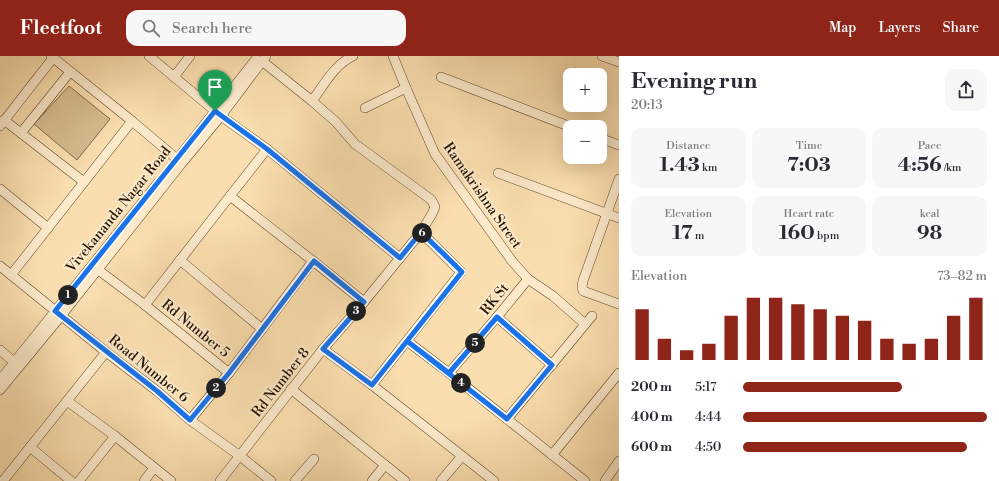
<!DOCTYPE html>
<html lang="en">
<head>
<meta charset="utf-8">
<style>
	body { margin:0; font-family:"Libre Bodoni",serif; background:#f7f7f7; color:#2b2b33; height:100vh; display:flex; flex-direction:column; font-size:15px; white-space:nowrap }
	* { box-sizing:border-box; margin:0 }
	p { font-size:13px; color:#7c7c81 }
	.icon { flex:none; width:22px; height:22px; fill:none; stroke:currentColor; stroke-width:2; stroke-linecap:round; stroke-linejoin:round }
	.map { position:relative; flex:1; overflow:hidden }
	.drawer { display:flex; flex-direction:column; background:#fff; width:380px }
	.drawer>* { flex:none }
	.fabs { position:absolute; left:563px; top:12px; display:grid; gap:8px }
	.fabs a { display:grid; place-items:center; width:44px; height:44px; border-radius:8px; background:#fff; box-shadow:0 4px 16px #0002; font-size:20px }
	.pin { position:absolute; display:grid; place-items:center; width:34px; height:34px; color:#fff; margin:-41px -17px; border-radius:50% 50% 50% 0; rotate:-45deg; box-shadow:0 0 4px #0007 }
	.pin .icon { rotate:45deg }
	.km { position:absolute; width:20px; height:20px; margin:-10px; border-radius:50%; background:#222; color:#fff; font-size:11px; line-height:20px; text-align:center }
	.round { display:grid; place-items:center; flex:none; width:42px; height:42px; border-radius:12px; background:#f7f7f7 }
	.overview { display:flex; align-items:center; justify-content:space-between; height:68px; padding:0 12px }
	h1 { font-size:22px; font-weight:700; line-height:30px }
	.metrics { display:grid; grid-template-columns:repeat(3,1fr); gap:6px; height:68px; padding:4px 12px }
	.metrics div { display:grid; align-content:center; border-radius:10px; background:#f7f7f7; text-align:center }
	.metrics b { font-size:20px; font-weight:700 }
	.metrics small { font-size:11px; font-weight:400 }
	.metrics p { font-size:11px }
	.chart { height:112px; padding:8px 12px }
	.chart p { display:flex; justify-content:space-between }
	.chart svg { width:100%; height:72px; margin-top:4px; stroke:#8f2418; stroke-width:6 }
	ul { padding:0 12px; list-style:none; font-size:13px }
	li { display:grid; grid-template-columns:64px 48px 1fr; align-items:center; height:30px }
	li i { height:10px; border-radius:5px; background:#8f2418 }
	header { display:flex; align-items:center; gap:24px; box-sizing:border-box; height:56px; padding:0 20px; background:#8f2418; color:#fff }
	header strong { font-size:19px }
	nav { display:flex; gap:22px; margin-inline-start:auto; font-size:14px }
	.search { width:280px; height:36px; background:#f7f7f7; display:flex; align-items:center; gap:10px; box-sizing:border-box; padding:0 14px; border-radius:12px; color:#7c7c81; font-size:15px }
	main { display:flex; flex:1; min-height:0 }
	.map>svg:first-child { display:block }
	.green { fill:#d7bc91; stroke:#806848 }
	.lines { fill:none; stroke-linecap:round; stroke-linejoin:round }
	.minor-casing { stroke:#5d472c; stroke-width:10 }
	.minor { stroke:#fceacb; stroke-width:9 }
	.route-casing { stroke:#fff; stroke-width:8 }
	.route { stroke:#1a73e8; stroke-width:5 }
	.labels { text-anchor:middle; stroke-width:4; stroke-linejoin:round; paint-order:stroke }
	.street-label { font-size:14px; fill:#281500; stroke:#fceacb }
</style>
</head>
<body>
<header>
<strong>Fleetfoot</strong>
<div class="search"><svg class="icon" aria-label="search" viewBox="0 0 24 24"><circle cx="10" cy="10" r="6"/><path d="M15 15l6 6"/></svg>Search here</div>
<nav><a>Map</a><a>Layers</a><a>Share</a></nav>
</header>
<main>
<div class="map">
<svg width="619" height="425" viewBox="0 0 619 425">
	<rect width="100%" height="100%" fill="#fbdeaf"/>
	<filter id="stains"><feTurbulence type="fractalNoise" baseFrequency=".005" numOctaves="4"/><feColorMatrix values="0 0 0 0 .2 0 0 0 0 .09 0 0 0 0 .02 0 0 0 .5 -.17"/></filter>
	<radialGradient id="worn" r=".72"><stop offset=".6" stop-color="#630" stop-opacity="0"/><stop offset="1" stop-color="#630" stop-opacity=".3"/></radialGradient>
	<polygon class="green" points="69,30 110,63 77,104 34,68"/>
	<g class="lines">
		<defs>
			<g id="minor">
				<polyline points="51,0 132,65 177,103"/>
				<polyline points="149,0 221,60 267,93 230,140"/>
				<polyline points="393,0 406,32 435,98 512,205 528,223 553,240 585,268"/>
				<polyline points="602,0 619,6"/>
				<polyline points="262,5 312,45 336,66 355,88 429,142 432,145 435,151 432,158 421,176"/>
				<polyline points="174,21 190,0"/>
				<polyline points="441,21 571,71"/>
				<path d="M 312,45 C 324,29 334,9 353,0"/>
				<polyline points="365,52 406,32"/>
				<polyline points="4,64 84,126"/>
				<polyline points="0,70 53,2"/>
				<polyline points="21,77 70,16"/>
				<polyline points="600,82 619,89"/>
				<polyline points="267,93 400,202"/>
				<polyline points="175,106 256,3"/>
				<polyline points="498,117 619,162"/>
				<polyline points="619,123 583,225 582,230 583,235 619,248"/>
				<polyline points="0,133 48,172"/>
				<polyline points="180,204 262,273"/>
				<polyline points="0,210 106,296 157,335 190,364 240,400 271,425"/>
				<polyline points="97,213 145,249 230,140 313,205 364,246 421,176 461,216 372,329"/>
				<polyline points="11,219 132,65"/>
				<polyline points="145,249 229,317"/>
				<polyline points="497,261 552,309"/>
				<polyline points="407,285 449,317 585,425"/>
				<polyline points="323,293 372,329 494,425"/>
				<polyline points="0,294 14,306"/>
				<polyline points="449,317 497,261 528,223"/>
				<polyline points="0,324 158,127"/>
				<polyline points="291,333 405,425"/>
				<polyline points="0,334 61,260 182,107 221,60 266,0"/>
				<polyline points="67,345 115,380 171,425"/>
				<polyline points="507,363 592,260"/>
				<polyline points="190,364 229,317 313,205"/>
				<polyline points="30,391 71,425"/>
				<polyline points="552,399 619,317"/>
				<polyline points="3,425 106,296"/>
				<polyline points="79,425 115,380"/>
				<polyline points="144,425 154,412"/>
				<polyline points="220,425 323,293 364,246"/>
				<polyline points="295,425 314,403"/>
				<polyline points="372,425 385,409"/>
				<polyline points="441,425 462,400"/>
				<polyline points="605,425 619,405"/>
			</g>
		</defs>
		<use href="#minor" class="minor-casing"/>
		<use href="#minor" class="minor"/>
	</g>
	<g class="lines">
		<defs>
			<polyline id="route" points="215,55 55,255 157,335 190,364 229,317 314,205 364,246 323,293 372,329 407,285 507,363 552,309 497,261 449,317 407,285 462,216 421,176 400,202 267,93 215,55"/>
		</defs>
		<use href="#route" class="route-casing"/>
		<use href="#route" class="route"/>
	</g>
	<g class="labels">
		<g class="street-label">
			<text transform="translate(483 139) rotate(55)" y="5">Ramakrishna Street</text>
			<text transform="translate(118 153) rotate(-51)" y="5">Vivekananda Nagar Road</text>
			<text transform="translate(494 243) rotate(-51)" y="5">RK St</text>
			<text transform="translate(196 272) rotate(39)" y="5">Rd Number 5</text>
			<text transform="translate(149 312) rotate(39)" y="5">Road Number 6</text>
			<text transform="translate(280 326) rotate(-52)" y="5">Rd Number 8</text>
		</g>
	</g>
	<rect width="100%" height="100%" filter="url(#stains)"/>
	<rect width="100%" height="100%" fill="url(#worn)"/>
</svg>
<div class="fabs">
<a>+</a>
<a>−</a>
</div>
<div class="pin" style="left:215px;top:55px;background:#1e9e55"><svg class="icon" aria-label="arrive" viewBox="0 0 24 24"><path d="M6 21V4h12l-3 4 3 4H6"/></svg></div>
<b class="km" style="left:68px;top:239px">1</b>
<b class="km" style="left:216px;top:332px">2</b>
<b class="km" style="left:356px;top:255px">3</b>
<b class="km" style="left:461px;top:327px">4</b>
<b class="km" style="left:475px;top:287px">5</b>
<b class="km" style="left:422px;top:177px">6</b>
</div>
<section class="drawer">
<div class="overview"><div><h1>Evening run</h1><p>20:13</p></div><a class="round"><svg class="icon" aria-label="share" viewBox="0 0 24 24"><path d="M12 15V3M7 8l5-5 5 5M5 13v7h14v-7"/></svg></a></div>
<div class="metrics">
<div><p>Distance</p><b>1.43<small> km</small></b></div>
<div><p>Time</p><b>7:03</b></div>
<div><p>Pace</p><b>4:56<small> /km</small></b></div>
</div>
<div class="metrics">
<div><p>Elevation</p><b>17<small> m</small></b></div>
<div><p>Heart rate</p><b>160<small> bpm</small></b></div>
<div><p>kcal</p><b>98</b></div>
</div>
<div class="chart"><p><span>Elevation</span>73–82 m</p>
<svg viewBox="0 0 160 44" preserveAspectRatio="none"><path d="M5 44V13M15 44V31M25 44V38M35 44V34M45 44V17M55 44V6M65 44V6M75 44V10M85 44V13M95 44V17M105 44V20M115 44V31M125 44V34M135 44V31M145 44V17M155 44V6"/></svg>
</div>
<ul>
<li><b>200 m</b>5:17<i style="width:65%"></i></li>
<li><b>400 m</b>4:44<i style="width:100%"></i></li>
<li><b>600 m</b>4:50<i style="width:92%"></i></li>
</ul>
</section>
</main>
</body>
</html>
